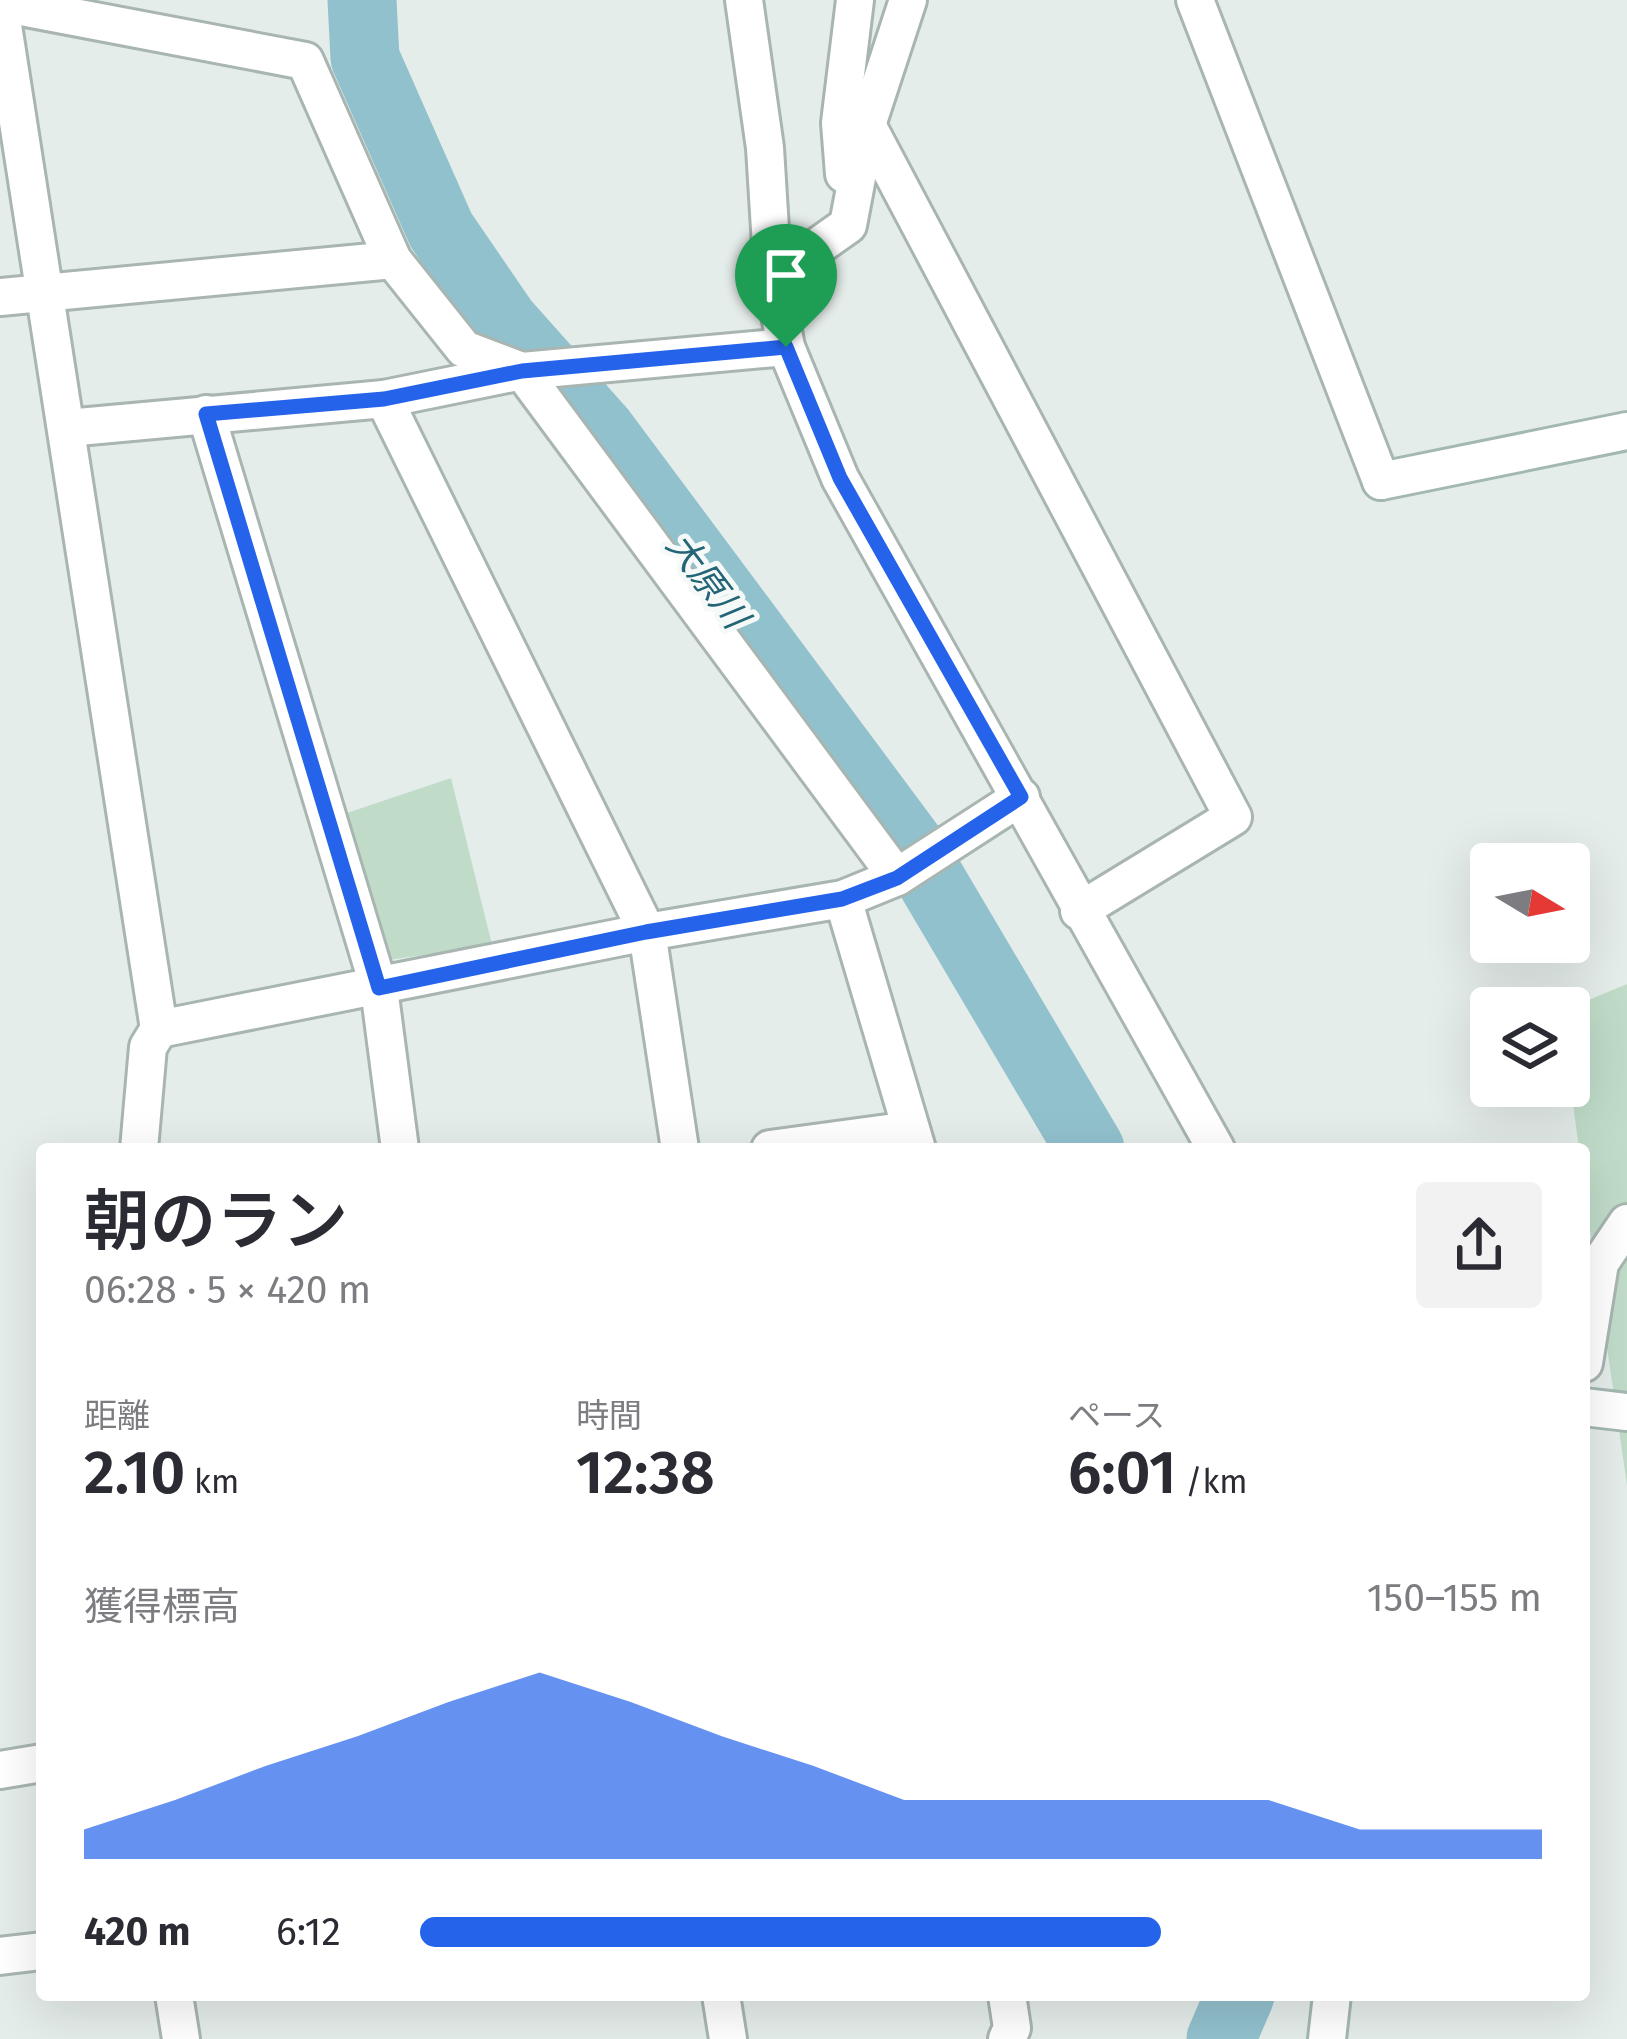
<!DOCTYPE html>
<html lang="ja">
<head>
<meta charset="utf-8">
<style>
	body { margin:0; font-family:"Fira Sans","Noto Sans JP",sans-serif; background:#f2f2f3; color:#2b2b33; height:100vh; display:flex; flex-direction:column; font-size:45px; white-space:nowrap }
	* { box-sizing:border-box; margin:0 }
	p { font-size:39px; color:#7c7c81 }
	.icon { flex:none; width:66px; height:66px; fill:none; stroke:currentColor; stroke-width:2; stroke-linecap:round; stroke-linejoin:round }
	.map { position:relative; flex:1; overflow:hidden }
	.drawer { position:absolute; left:36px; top:1143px; width:1554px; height:858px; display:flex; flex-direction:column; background:#fff; border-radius:12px; box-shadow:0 12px 48px #0002 }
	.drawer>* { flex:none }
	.needle { width:78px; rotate:100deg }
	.tools { position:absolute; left:1470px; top:843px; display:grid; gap:24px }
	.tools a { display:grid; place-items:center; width:120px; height:120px; border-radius:12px; background:#fff; box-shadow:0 12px 48px #0002; font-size:60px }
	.pin { position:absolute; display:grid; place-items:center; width:102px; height:102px; color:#fff; margin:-123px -51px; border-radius:50% 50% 50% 0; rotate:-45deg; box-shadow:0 0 12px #0007 }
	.pin .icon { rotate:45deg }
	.round { display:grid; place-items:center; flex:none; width:126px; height:126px; border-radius:12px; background:#f2f2f3 }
	.head { display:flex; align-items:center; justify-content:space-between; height:204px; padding:0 48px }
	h1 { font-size:66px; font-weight:600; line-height:90px }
	.metrics { display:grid; grid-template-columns:repeat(3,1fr); gap:18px; height:204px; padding:12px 48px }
	.metrics div { display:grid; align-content:center }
	.metrics b { font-size:60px; font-weight:600 }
	.metrics small { font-size:33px; font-weight:400 }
	.metrics p { font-size:33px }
	.chart { height:336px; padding:24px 48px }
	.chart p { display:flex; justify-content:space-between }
	.chart svg { width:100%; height:216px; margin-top:12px; fill:#2563eb; opacity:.7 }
	ul { padding:0 48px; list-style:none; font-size:39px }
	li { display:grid; grid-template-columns:192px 144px 1fr; align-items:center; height:90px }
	li i { height:30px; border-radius:15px; background:#2563eb }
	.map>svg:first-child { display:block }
	.green { fill:#c0dcc9 }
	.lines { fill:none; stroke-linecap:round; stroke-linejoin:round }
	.river { stroke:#92c1ce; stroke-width:69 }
	.street-casing { stroke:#a8b5b1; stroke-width:42 }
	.secondary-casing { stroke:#a4b8b2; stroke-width:42 }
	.street { stroke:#fff; stroke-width:36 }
	.secondary { stroke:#fff; stroke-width:36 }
	.route-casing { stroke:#fff; stroke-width:24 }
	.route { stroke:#2563eb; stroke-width:15 }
	.labels { text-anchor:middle; stroke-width:10; stroke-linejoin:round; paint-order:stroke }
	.water-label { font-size:36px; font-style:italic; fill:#236476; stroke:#f5faf8 }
</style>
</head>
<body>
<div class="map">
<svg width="1627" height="2039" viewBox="0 0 1627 2039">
	<rect width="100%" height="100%" fill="#e5edea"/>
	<g class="green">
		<polygon points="451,778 492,945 388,960 344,814"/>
		<polygon points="1627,984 1627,1485 1584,1189 1584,1149 1579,1149 1569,1074 1569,1008"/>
	</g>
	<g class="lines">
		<g class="river">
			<polyline points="362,0 365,58 441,230 504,322 602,432 914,851 1090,1149"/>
			<polyline points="1221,2039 1240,1995"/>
		</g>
		<defs>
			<g id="street">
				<polyline points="744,0 765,148 773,278 786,347 840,478 1216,1149"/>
				<polyline points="1195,0 1381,481"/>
				<polyline points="0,3 305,61 393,260 464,349 522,371 897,877"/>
				<polyline points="0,6 159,1029 148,1047 139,1149"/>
				<polyline points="867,125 1233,817 1079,911"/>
				<polyline points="844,174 840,123 855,0"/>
				<polyline points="773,278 848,225 867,125 908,0"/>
				<polyline points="0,297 393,260"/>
				<polyline points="384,399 647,932 680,1149"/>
				<polyline points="206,414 379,988 400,1149"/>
				<polyline points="67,428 384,399 522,371 786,347"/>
				<polyline points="843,899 917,1149"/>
				<polyline points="159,1029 647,932 843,899 897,877 1021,797"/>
				<polyline points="770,1149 910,1130"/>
				<polyline points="1584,1363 1600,1263 1627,1223"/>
				<polyline points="0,1770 42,1763"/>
				<polyline points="0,1956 42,1951"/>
				<polyline points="174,1995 181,2039"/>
				<polyline points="721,1995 728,2039"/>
				<polyline points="1007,2039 1012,2028 1007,1995"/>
			</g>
			<g id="secondary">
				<polyline points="1381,481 1627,431"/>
				<polyline points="1584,1407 1627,1412"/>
				<polyline points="1327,2039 1332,1995"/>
			</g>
		</defs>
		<use href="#street" class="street-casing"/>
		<use href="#secondary" class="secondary-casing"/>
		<use href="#street" class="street"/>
		<use href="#secondary" class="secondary"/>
	</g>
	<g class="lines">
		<defs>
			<polygon id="route" points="786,347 840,478 1021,797 897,878 842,899 646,932 379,988 206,414 384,399 522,371"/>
		</defs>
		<use href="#route" class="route-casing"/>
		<use href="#route" class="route"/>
	</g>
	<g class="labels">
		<g class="water-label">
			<text transform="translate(708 580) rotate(53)" y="13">大原川</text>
		</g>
	</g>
</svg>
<div class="tools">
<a><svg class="needle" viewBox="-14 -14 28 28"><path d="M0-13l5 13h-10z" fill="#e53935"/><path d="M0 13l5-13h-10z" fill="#7c7c81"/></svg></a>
<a><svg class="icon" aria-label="layers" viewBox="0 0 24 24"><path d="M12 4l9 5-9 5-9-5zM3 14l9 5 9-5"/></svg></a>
</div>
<div class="pin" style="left:786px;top:347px;background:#1e9e55"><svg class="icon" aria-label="arrive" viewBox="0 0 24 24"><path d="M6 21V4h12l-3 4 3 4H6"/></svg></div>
<section class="drawer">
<div class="head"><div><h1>朝のラン</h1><p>06:28 · 5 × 420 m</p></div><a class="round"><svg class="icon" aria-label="share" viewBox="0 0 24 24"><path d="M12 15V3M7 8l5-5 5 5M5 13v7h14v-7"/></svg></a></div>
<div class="metrics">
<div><p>距離</p><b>2.10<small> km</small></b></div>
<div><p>時間</p><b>12:38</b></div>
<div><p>ペース</p><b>6:01<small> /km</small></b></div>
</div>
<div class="chart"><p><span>獲得標高</span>150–155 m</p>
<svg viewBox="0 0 160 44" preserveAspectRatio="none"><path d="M0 44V38L10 32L20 25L30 19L40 12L50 6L60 12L70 19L80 25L90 32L100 32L110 32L120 32L130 32L140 38L150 38L160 38V44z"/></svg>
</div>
<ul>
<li><b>420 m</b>6:12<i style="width:66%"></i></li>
</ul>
</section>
</div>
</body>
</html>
